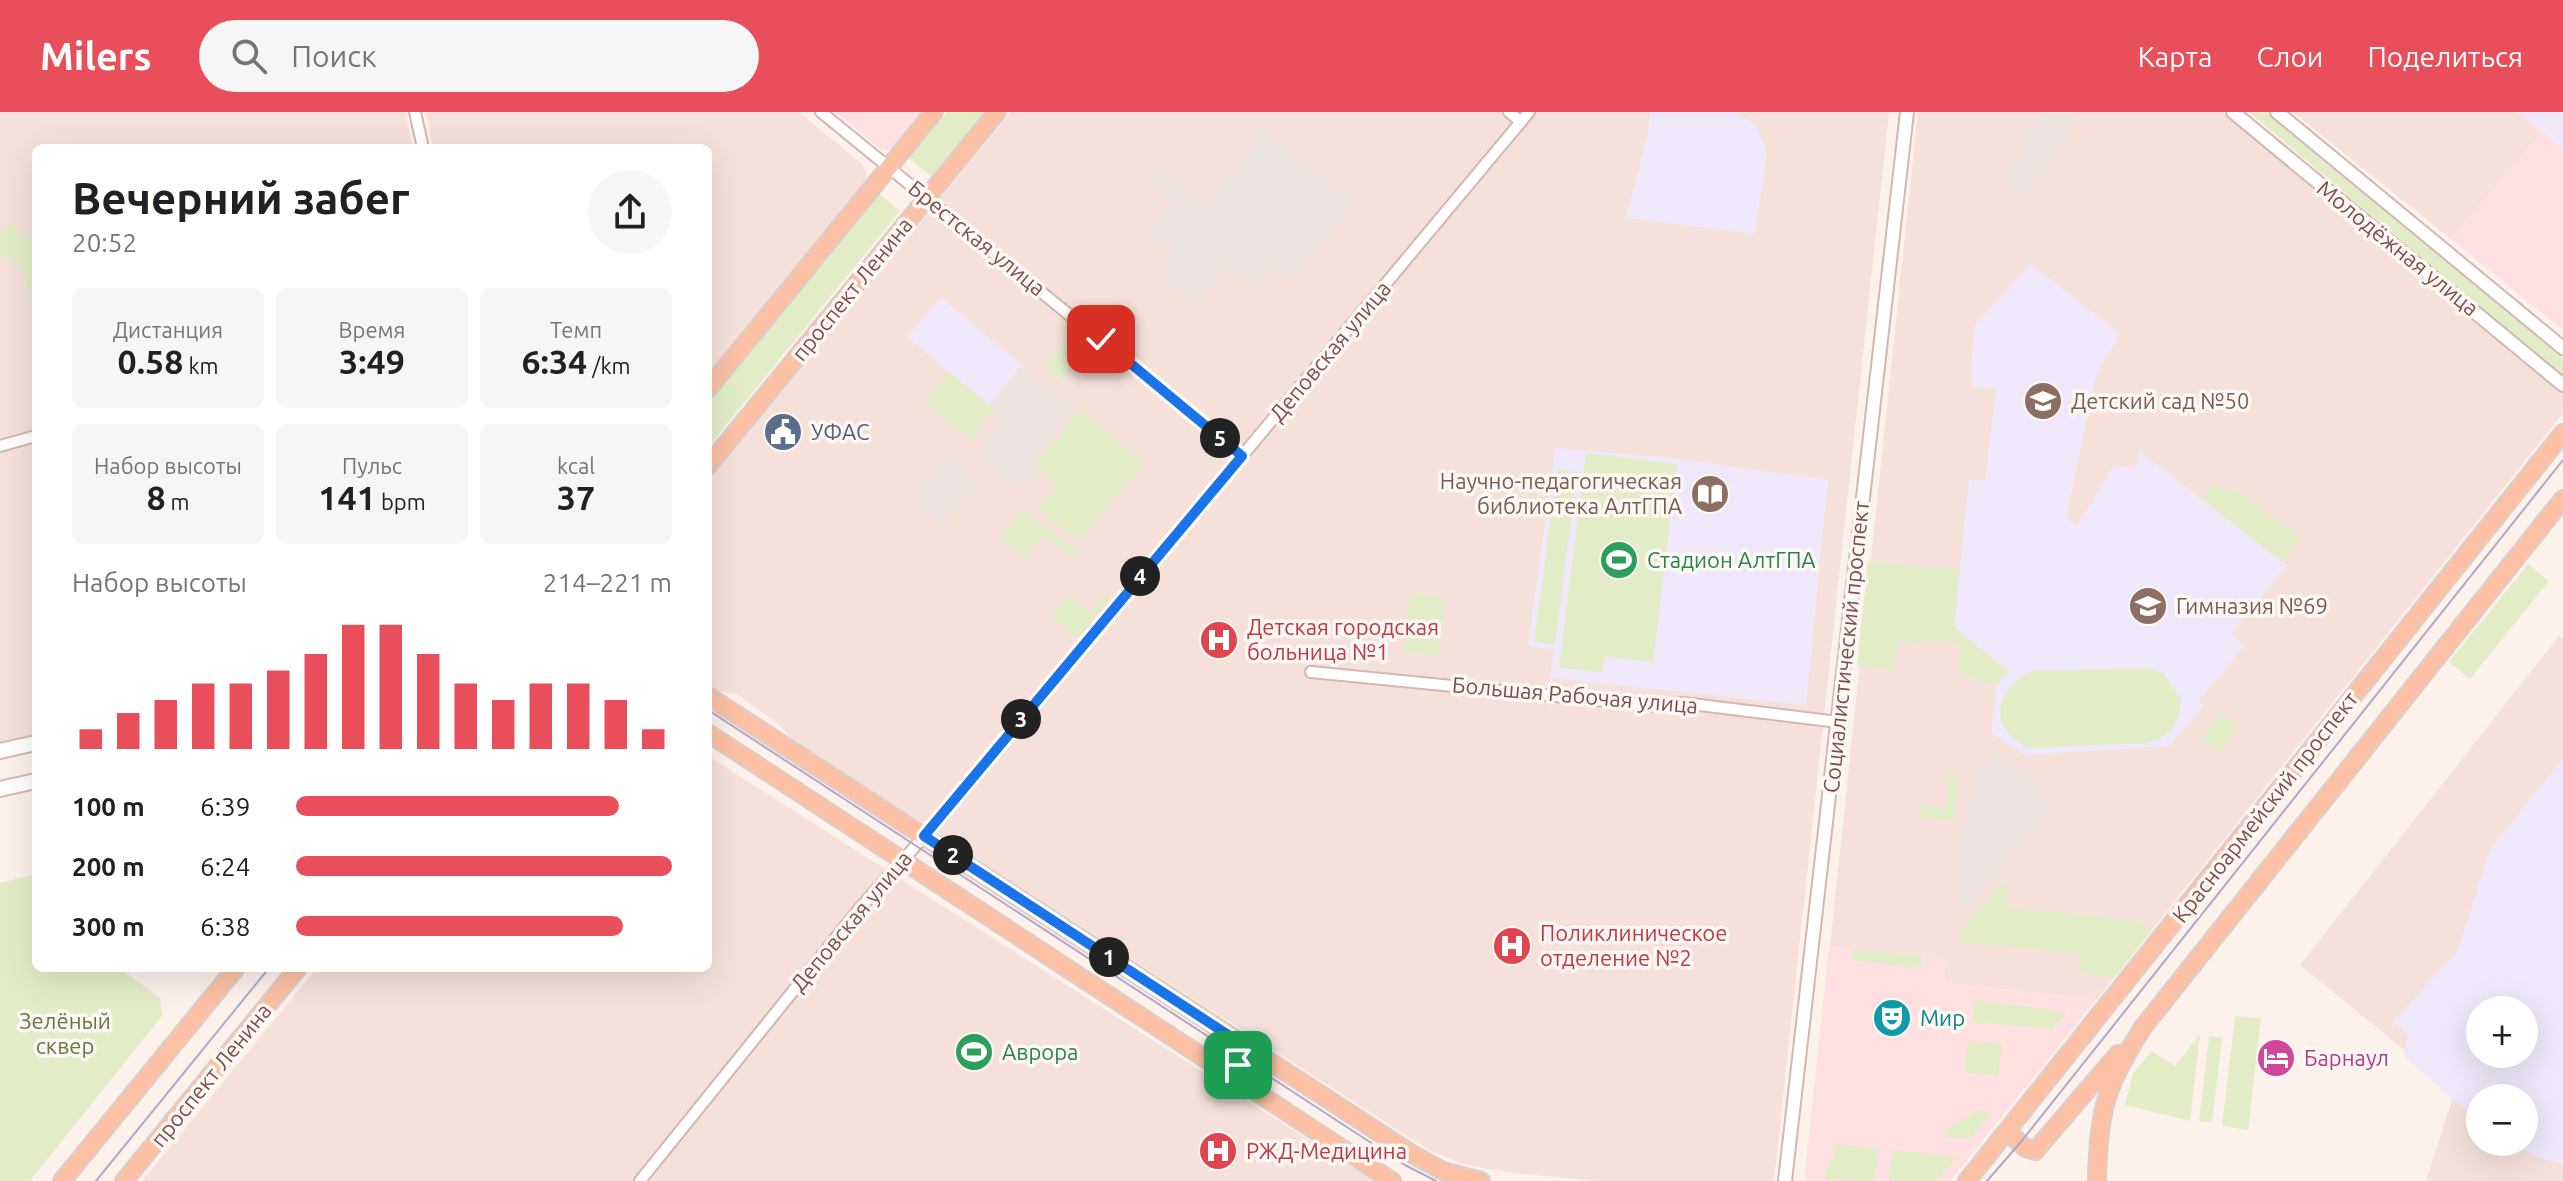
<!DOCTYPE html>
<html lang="ru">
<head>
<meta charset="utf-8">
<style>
	body { margin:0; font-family:Ubuntu,sans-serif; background:#f6f6f6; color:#202124; height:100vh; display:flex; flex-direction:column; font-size:30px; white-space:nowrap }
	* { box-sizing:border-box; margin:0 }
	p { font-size:26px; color:#757577 }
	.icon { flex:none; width:44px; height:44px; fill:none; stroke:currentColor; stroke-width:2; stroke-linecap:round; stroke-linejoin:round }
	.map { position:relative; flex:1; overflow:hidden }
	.side { position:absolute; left:32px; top:32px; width:680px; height:828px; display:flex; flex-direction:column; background:#fff; border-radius:12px; box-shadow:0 8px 32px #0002 }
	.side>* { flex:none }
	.buttons { position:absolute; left:2466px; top:884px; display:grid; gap:16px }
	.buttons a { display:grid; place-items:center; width:72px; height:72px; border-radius:50%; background:#fff; box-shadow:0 8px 32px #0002; font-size:40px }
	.pin { position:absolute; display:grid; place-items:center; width:68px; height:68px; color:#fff; margin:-34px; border-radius:16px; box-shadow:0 4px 12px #0006 }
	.km { position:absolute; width:40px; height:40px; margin:-20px; border-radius:50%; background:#222; color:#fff; font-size:22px; line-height:40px; text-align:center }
	.round { display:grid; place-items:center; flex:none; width:84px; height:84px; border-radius:42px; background:#f6f6f6 }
	.summary { display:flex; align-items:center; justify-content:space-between; height:136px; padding:0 40px }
	h1 { font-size:44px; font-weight:700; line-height:60px }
	.metrics { display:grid; grid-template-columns:repeat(3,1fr); gap:12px; height:136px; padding:8px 40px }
	.metrics div { display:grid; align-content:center; border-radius:12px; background:#f6f6f6; text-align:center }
	.metrics b { font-size:34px; font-weight:700 }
	.metrics small { font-size:22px; font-weight:400 }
	.metrics p { font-size:22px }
	.chart { height:224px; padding:16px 40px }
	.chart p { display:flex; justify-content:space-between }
	.chart svg { width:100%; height:144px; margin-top:8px; stroke:#e94f5a; stroke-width:6 }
	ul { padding:0 40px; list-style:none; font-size:26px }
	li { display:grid; grid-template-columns:128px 96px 1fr; align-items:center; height:60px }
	li i { height:20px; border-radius:10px; background:#e94f5a }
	header { display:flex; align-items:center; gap:48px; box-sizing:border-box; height:112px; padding:0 40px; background:#e94f5a; color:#fff }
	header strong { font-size:38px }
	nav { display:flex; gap:44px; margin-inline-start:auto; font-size:28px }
	.search { width:560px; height:72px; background:#f6f6f6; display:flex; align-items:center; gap:20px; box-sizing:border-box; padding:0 28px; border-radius:44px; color:#757577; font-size:30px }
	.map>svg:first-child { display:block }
	.residential { fill:#f5e1da; fill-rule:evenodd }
	.commercial { fill:#fde0df }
	.industrial { fill:#ede3e1 }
	.education { fill:#eee8fa; fill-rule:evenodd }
	.green { fill:#e2edc8 }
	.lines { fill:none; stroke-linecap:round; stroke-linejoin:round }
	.minor-casing { stroke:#d3b7b2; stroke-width:14 }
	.tertiary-casing { stroke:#d3b7b2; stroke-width:16 }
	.secondary-casing { stroke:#d9b8b2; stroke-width:18 }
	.primary-casing { stroke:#dacecd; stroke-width:20 }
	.minor { stroke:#fff; stroke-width:10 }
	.tertiary { stroke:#fff; stroke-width:12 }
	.secondary { stroke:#fff; stroke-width:14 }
	.primary { stroke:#fcc1a4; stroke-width:16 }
	.tram { stroke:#b0a7c9; stroke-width:2 }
	.route-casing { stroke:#fff; stroke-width:16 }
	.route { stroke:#1a73e8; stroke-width:10 }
	.labels { text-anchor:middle; stroke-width:7; stroke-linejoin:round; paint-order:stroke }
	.street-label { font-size:22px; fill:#7b4f4c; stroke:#fff7f3 }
	.education-label { font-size:22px; fill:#785e54; stroke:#fff7f3; text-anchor:start }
	.service-label { font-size:22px; fill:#4e5e75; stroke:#fff7f3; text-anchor:start }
	.leisure-label { font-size:22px; fill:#27864d; stroke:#fff7f3; text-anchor:start }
	.health-label { font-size:22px; fill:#be3a42; stroke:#fff7f3; text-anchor:start }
	.culture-label { font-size:22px; fill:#0d838f; stroke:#fff7f3; text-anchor:start }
	.park-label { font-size:22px; fill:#637a41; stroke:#fff7f3 }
	.hotel-label { font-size:22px; fill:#b23c85; stroke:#fff7f3; text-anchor:start }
</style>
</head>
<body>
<header>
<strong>Milers</strong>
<div class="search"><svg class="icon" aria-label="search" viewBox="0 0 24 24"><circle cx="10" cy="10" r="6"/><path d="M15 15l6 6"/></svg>Поиск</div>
<nav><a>Карта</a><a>Слои</a><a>Поделиться</a></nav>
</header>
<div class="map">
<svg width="2563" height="1069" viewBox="0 0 2563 1069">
	<rect width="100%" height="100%" fill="#fdf1ec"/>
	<g class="residential">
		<polygon points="0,0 405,0 413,36 36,36 36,624 0,632"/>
		<polygon points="426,0 799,0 862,52 867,62 863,73 708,263 708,36 433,36"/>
		<polygon points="1011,0 1889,0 1774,1069 1598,1069 1513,1061 1466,1053 1432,1040 791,628 780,613 735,581 721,580 708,573 708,370"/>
		<polygon points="1918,0 2222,0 2563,282 2563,301 2097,887 1944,871 1946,848 1830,835"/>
		<polygon points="2293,0 2517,0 2541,21 2451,127"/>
		<path d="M 2559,524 L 2563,527 L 2563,1069 L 2426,1069 L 2455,979 L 2300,853 ZM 2480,898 L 2524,898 L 2524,942 L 2480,942 ZM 2480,986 L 2524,986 L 2524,1030 L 2480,1030 Z"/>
		<polygon points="708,644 1373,1069 142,1069 317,856 708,856"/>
	</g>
	<g class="commercial">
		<polygon points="835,0 923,0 895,35 887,38 879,36"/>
		<polygon points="2517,0 2563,0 2563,218 2451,127 2541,21"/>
		<polygon points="1829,835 1946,847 1944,871 2097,887 1950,1069 1808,1069 1805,1062"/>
	</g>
	<g class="industrial">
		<polygon points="2044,0 2081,0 2059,38 2023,84 2001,64"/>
		<polygon points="1264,19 1354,91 1293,168 1275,153 1256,177 1227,154 1196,193 1158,163 1174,143 1148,122 1173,89 1142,65 1153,51 1205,92"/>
		<polygon points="1022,253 1029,263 1074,296 1029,354 1038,361 1026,376 1018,370 1014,374 976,340 996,317 991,312 998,304 989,293"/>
		<polygon points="948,342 979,369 940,413 917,395 910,384 940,346"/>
		<polygon points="1991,638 2043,672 2044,685 2053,692 1967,796 1955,794 1961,760 1958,754 1977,650 1989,651"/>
	</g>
	<g class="education">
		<polygon points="1650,0 1739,0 1739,4 1756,12 1767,41 1755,122 1626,106 1647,25"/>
		<polygon points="2519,0 2563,0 2563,37"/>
		<polygon points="2030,152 2120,221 2096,263 2066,406 2077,413 2114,354 2136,355 2139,339 2287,453 2232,521 2245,533 2199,589 2204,594 2169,634 2025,643 1991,620 1997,572 2009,560 1954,515 1969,368 1985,368 1996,277 1971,275 1974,214"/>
		<polygon points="941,185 1022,253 989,293 907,225"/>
		<polygon points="1555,336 1681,347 1828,368 1806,593 1550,566 1554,538 1528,534"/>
		<path d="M 2563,646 L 2563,1052 L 2536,1045 L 2507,1030 L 2524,1030 L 2524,986 L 2480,986 L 2480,1011 L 2404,944 L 2408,923 L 2393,910 L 2458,838 L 2490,737 ZM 2480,898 L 2524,898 L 2524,942 L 2480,942 Z"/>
	</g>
	<g class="green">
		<polygon points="947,0 985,0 932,65 909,46"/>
		<polygon points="2249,0 2266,0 2563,246 2563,265"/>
		<polygon points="877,80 900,99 708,335 708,289"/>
		<path d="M 9,109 L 21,124 L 36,126 L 36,189 L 33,190 C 26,170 23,148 0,145 L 0,122 Z"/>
		<polygon points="1064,230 1081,245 1060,269 1043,255"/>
		<polygon points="949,260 994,297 970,328 924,290"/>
		<polygon points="1080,297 1145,350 1079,430 1038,397 1057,373 1034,353"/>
		<polygon points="1586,341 1677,352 1653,551 1605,544 1602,560 1559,556"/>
		<polygon points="1557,358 1577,360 1555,533 1534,530"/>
		<polygon points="2213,374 2243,381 2301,427 2282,450 2203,388"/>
		<polygon points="1023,397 1078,440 1073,446 1044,423 1026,446 1000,426"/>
		<polygon points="1868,450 1960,458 1954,515 2009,560 1997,572 1985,571 1958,559 1961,532 1924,527 1923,532 1898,529 1894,558 1857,553"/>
		<polygon points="2528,452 2549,469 2470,567 2449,550"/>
		<polygon points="1106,482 1110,486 1078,526 1051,505 1068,483 1091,501"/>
		<polygon points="1410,482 1446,486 1439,544 1403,539"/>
		<path d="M 2147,556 L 2163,561 L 2181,587 L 2179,603 L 2171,618 L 2161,626 L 2149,631 L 2029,636 C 1987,617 1994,577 2032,559 Z"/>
		<polygon points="2222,601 2239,614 2218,640 2201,626"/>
		<polygon points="1942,663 1956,665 1959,668 1954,709 1922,705 1920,693 1946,696 1949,669 1941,668"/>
		<polygon points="36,762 36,856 119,856 160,886 162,904 30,1069 0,1069 0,771"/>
		<polygon points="1999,772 2008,772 2006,795 2136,809 2151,819 2115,865 2078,860 2080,842 1963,830 1957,823"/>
		<polygon points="1853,838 1922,844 1921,856 1852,848"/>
		<polygon points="1974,888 2067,900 2053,917 1972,910"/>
		<polygon points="2235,904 2261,906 2248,1018 2222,1014"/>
		<polygon points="2200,922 2190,1009 2125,993 2133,961 2152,939 2175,954"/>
		<polygon points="2209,924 2222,926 2212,1010 2199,1009"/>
		<polygon points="1968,929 2002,933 1998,964 1964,960"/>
		<polygon points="1983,998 1991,1001 1970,1027 1945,1025 1946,1018 1974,1000"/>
		<polygon points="1835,1032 1879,1037 1874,1069 1825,1068 1826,1053 1833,1048"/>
		<polygon points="1893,1038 1957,1045 1935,1069 1889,1069"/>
	</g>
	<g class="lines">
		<defs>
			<g id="minor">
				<polyline points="415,0 423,36"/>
				<polyline points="821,0 1242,344"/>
				<polyline points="1509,0 1521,10"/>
				<polyline points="0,334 36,324"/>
				<polyline points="1311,560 1656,594 1683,591 1838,610"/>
				<polyline points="640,1069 860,796 936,711 1529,0"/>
			</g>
			<g id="tertiary">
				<polyline points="2233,0 2563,273"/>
				<polyline points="2277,0 2563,236"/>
				<polyline points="1785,1069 1907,0"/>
			</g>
			<g id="secondary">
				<polyline points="0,639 36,631"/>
				<polyline points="0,677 36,669"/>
			</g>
			<g id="primary">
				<polyline points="708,277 934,0"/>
				<polyline points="708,354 997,0"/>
				<polyline points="708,584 1412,1042 1443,1059 1481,1069"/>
				<polyline points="708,621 1392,1069"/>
				<polyline points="1231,964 1248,936"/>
				<polyline points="2007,1020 2026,1036 2035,1039 2118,942"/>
				<polyline points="62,1069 236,856"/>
				<polyline points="124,1069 298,856"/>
				<polyline points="1967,1069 2563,321"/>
				<path d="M 2097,1069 C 2098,999 2106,972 2144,914 L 2563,387"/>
			</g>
		</defs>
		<use href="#minor" class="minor-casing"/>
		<use href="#tertiary" class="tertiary-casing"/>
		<use href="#secondary" class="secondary-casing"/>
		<use href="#primary" class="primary-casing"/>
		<use href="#minor" class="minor"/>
		<use href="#tertiary" class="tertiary"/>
		<use href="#secondary" class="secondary"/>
		<use href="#primary" class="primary"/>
		<g class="tram">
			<polyline points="708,598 1405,1053 1436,1069"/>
			<polyline points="96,1069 269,856"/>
			<polyline points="1987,1069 2020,1031 2563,348"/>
		</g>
	</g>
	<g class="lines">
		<defs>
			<polyline id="route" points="1101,227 1242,344 924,724 1248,936 1238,953"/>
		</defs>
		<use href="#route" class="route-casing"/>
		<use href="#route" class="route"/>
	</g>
	<defs>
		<symbol id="school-disc" viewBox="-11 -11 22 22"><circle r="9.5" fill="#8d6e63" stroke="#fff7f3"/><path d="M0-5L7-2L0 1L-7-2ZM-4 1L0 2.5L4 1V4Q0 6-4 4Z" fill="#fff"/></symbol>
		<symbol id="civic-disc" viewBox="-11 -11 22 22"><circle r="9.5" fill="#5c6f8a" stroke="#fff7f3"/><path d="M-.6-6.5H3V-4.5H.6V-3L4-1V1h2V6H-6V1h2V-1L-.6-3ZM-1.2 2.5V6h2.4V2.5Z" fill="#fff"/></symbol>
		<symbol id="library-disc" viewBox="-11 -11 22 22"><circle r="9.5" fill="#8d6e63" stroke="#fff7f3"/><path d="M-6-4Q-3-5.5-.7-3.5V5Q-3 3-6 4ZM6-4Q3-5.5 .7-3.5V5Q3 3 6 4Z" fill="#fff"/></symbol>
		<symbol id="stadium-disc" viewBox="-11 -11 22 22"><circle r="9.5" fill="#2e9e5b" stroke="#fff7f3"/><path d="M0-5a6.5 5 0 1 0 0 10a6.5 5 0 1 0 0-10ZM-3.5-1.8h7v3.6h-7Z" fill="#fff"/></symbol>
		<symbol id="hospital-disc" viewBox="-11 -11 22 22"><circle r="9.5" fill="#e0444e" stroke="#fff7f3"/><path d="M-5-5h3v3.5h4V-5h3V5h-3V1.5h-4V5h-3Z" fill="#fff"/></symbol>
		<symbol id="theatre-disc" viewBox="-11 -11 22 22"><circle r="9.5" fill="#0f9aa8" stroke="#fff7f3"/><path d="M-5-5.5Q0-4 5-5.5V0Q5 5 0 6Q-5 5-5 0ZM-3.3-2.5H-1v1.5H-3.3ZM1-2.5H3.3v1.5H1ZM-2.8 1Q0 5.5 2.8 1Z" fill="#fff"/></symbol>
		<symbol id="hotel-disc" viewBox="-11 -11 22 22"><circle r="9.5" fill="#d1479c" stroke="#fff7f3"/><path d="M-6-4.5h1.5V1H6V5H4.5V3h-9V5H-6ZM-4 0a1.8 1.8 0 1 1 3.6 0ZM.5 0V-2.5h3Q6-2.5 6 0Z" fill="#fff"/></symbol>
	</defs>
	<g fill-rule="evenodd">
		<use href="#school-disc" x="2021" y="267" width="44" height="44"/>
		<use href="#civic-disc" x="761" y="298" width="44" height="44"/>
		<use href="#library-disc" x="1688" y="360" width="44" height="44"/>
		<use href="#stadium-disc" x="1597" y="426" width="44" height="44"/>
		<use href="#school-disc" x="2126" y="472" width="44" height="44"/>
		<use href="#hospital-disc" x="1197" y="506" width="44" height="44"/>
		<use href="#hospital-disc" x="1490" y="812" width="44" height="44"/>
		<use href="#theatre-disc" x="1870" y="884" width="44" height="44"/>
		<use href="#stadium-disc" x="952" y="918" width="44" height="44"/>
		<use href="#hotel-disc" x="2254" y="924" width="44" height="44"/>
		<use href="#hospital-disc" x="1196" y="1017" width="44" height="44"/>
	</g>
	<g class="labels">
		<g class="street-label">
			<text transform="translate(977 126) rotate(39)" y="8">Брестская улица</text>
			<text transform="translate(2398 136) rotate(39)" y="8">Молодёжная улица</text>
			<text transform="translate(852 177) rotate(-51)" y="8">проспект Ленина</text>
			<text transform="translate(1330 239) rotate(-50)" y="8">Деповская улица</text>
			<text transform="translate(1846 535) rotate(-84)" y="8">Социалистический проспект</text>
			<text transform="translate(1575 583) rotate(5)" y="8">Большая Рабочая улица</text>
			<text transform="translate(2265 695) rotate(-52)" y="8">Красноармейский проспект</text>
			<text transform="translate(851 809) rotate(-50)" y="8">Деповская улица</text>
			<text transform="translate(211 963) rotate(-51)" y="8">проспект Ленина</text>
		</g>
		<g class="education-label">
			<text x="2071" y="297">Детский сад №50</text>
			<text x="1682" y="377" text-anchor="end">Научно-педагогическая<tspan x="1682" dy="25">библиотека АлтГПА</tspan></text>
			<text x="2176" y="502">Гимназия №69</text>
		</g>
		<g class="service-label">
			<text x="811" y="328">УФАС</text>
		</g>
		<g class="leisure-label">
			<text x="1647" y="456">Стадион АлтГПА</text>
			<text x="1002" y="948">Аврора</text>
		</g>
		<g class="health-label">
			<text x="1247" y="523">Детская городская<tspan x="1247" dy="25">больница №1</tspan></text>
			<text x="1540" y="829">Поликлиническое<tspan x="1540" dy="25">отделение №2</tspan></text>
			<text x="1246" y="1047">РЖД-Медицина</text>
		</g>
		<g class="culture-label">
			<text x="1920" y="914">Мир</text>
		</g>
		<g class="park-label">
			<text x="65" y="917">Зелёный<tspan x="65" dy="25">сквер</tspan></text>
		</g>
		<g class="hotel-label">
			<text x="2304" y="954">Барнаул</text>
		</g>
	</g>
</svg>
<div class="buttons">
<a>+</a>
<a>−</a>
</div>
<div class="pin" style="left:1238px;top:953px;background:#1e9e55"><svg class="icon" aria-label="arrive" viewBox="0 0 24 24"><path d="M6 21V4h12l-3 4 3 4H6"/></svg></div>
<div class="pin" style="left:1101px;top:227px;background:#d93025"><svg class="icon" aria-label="check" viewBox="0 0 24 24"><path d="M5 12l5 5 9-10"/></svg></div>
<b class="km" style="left:1109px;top:845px">1</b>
<b class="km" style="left:953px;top:743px">2</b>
<b class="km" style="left:1021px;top:607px">3</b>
<b class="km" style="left:1140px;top:464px">4</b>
<b class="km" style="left:1220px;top:326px">5</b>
<section class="side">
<div class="summary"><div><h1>Вечерний забег</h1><p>20:52</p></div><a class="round"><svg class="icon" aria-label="share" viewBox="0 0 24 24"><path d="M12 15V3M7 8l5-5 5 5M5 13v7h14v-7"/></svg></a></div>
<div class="metrics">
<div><p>Дистанция</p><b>0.58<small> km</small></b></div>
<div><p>Время</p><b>3:49</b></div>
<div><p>Темп</p><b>6:34<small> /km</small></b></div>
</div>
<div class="metrics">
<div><p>Набор высоты</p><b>8<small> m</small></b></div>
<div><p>Пульс</p><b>141<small> bpm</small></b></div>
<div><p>kcal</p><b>37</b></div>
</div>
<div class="chart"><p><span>Набор высоты</span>214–221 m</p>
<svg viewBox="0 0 160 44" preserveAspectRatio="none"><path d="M5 44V38M15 44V33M25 44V29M35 44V24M45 44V24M55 44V20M65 44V15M75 44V6M85 44V6M95 44V15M105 44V24M115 44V29M125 44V24M135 44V24M145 44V29M155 44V38"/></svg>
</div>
<ul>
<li><b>100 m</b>6:39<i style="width:86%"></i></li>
<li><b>200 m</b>6:24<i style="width:100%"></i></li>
<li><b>300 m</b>6:38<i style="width:87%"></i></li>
</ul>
</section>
</div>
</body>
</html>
